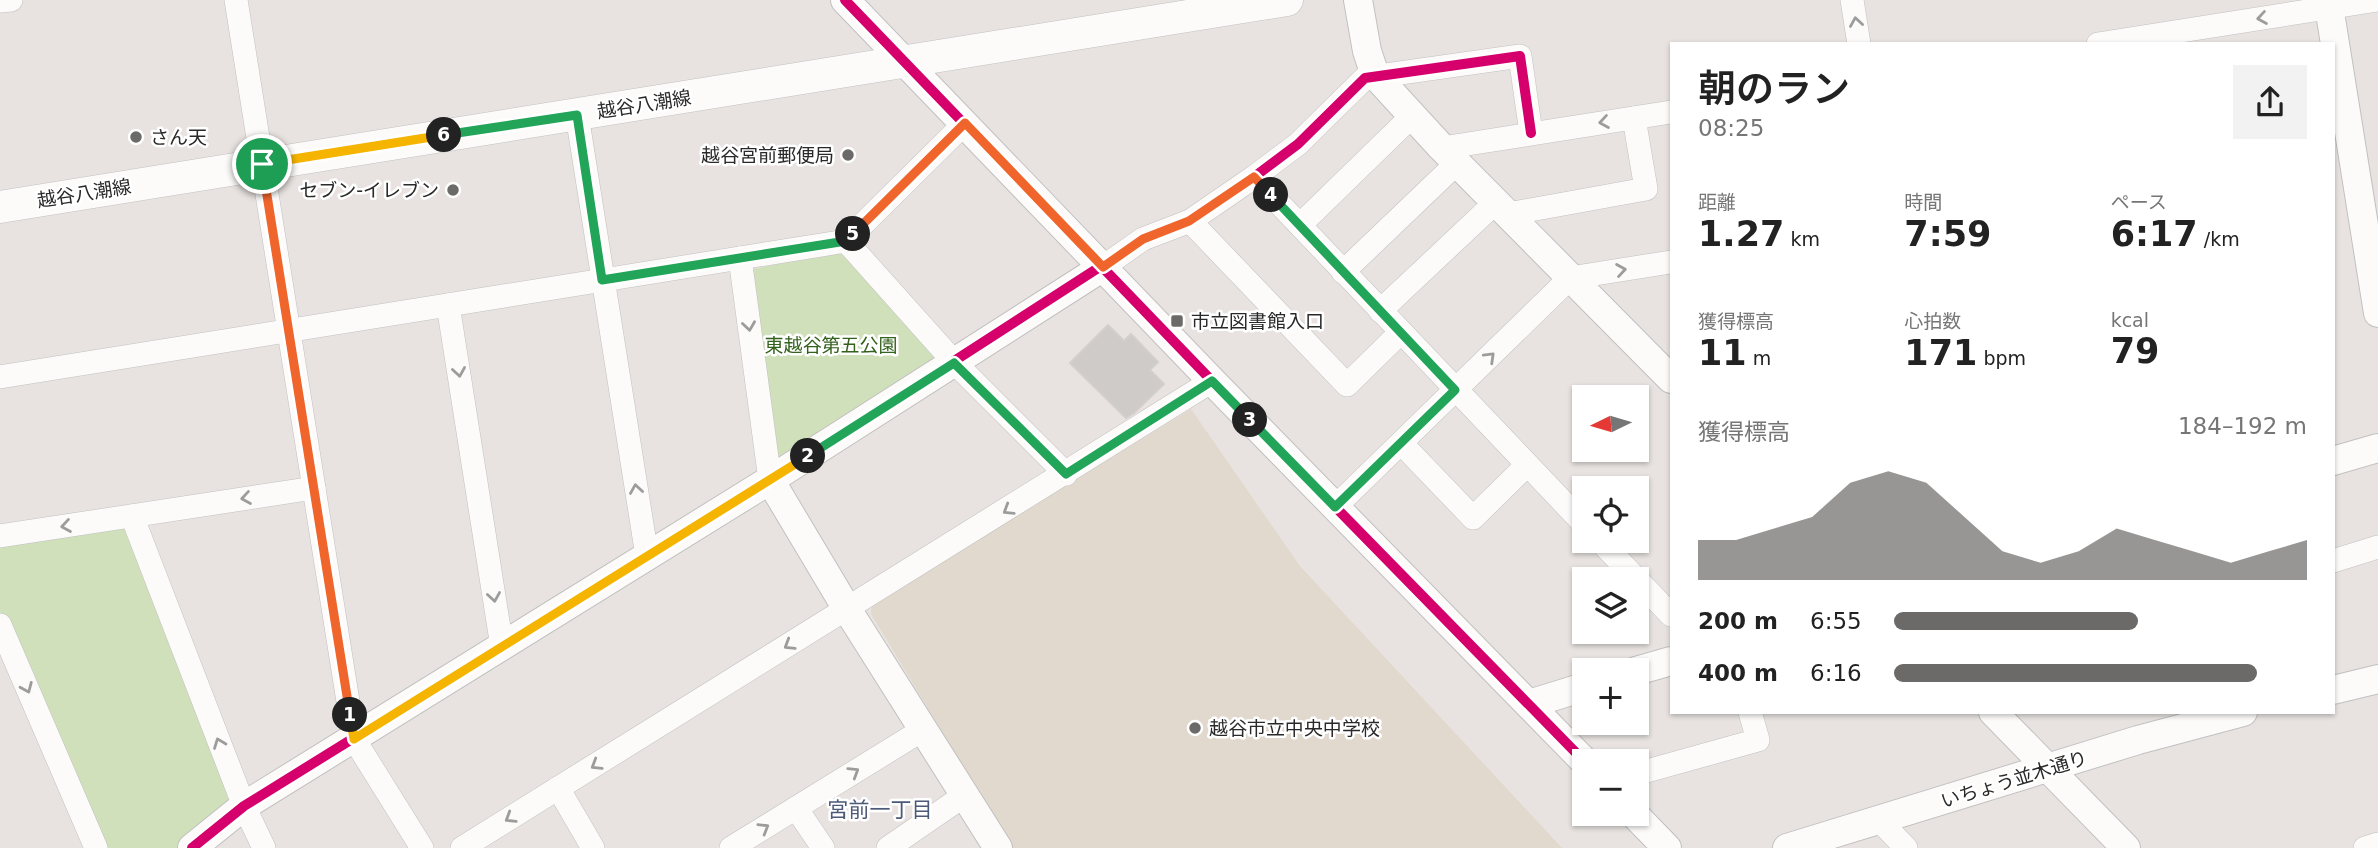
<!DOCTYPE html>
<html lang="ja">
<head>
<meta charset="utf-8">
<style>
	body { margin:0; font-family:"DejaVu Sans","Noto Sans JP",sans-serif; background:#f2f2f2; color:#222; height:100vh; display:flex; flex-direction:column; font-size:26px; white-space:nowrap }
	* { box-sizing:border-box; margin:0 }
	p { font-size:23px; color:#767676 }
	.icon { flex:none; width:38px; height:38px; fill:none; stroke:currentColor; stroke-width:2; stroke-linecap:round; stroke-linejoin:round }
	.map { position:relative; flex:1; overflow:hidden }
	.side { position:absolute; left:1670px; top:42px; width:665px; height:672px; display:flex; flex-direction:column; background:#fff; border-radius:0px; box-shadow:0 2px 5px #0004 }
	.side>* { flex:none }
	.needle { width:46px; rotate:265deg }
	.tools { position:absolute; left:1572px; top:385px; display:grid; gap:14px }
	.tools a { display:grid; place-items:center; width:77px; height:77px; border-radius:0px; background:#fff; box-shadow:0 2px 5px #0004; font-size:35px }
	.pin { position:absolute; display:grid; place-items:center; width:60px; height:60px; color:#fff; margin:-30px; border:4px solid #fff; border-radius:50%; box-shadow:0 2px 7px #0007 }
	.km { position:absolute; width:35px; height:35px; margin:-18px; border-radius:50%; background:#222; color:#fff; font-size:19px; line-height:35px; text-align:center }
	.round { display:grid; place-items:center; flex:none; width:74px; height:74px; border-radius:0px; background:#f2f2f2 }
	.head { display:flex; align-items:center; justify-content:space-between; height:119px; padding:0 28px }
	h1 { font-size:38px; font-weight:600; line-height:52px }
	.stats { display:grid; grid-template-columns:repeat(3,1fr); gap:10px; height:119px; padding:7px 28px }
	.stats div { display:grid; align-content:center }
	.stats b { font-size:35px; font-weight:600 }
	.stats small { font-size:19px; font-weight:400 }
	.stats p { font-size:19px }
	.chart { height:196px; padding:14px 28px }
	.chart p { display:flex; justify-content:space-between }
	.chart svg { width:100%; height:126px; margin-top:7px; fill:#6c6a69; opacity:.7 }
	ul { padding:0 28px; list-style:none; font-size:23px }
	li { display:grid; grid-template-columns:112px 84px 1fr; align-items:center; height:52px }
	li i { height:18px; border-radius:9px; background:#6c6a69 }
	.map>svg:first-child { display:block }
	.education { fill:#e2d9ce }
	.green { fill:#cfe0ba }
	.building { fill:#cecbc9; stroke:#d2cfcc; stroke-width:2 }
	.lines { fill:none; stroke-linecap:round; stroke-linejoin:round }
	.minor-casing { stroke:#c1c0c1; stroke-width:24 }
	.tertiary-casing { stroke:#c1c0c1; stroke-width:30 }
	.secondary-casing { stroke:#c1c0c1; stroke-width:33 }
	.minor { stroke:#fcfbfa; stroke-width:23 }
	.tertiary { stroke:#fcfbfa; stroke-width:28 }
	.secondary { stroke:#fcfbfa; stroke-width:32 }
	.cycleway-casing { stroke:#fff; stroke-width:15 }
	.cycleway { stroke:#d6006c; stroke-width:10 }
	.oneway { stroke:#9d9c9c }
	.split-1-casing { stroke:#fff; stroke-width:14 }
	.split-2-casing { stroke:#fff; stroke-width:14 }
	.split-3-casing { stroke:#fff; stroke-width:14 }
	.split-4-casing { stroke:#fff; stroke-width:14 }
	.split-5-casing { stroke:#fff; stroke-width:14 }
	.split-6-casing { stroke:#fff; stroke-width:14 }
	.split-7-casing { stroke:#fff; stroke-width:14 }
	.split-1 { stroke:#f0652b; stroke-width:9 }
	.split-2 { stroke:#f5b400; stroke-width:9 }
	.split-3 { stroke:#22a559; stroke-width:9 }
	.split-4 { stroke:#22a559; stroke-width:9 }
	.split-5 { stroke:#f0652b; stroke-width:9 }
	.split-6 { stroke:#22a559; stroke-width:9 }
	.split-7 { stroke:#f5b400; stroke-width:9 }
	.poi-dot { fill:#6c6a69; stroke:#fff; stroke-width:2.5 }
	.labels { text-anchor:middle; stroke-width:5; stroke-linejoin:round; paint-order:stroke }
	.street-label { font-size:19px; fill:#292929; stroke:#fff }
	.poi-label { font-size:19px; fill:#292929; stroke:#fff; text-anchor:start }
	.park-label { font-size:19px; fill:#34621e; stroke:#fff }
	.neighbourhood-label { font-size:21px; fill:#4c5977; stroke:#fff }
</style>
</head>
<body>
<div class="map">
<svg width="2378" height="848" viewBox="0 0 2378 848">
	<rect width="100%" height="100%" fill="#e8e3e0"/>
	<polygon class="education" points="1191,409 1300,566 1562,848 1012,848 871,614 872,603"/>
	<g class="green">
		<polygon points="843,250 942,361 775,468 749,270"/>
		<polygon points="129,522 235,803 180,848 101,848 0,618 0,543"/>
	</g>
	<polygon class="building" points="1108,325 1124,341 1131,334 1158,362 1150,370 1164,384 1134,413 1126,418 1070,363"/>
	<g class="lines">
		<defs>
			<g id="minor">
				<polyline points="236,0 354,739 422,848"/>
				<polyline points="1852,0 1859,44"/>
				<polyline points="0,1 11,0"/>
				<polyline points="2098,44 2377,0"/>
				<polyline points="577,115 647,556"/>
				<polyline points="1442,148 1671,112"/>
				<polyline points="1254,177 1584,524"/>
				<polyline points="1508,214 1646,189 1634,118"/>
				<polyline points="1190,221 1347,385 1401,332"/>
				<polyline points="1300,225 1412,116"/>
				<polyline points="846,241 955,363 1066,474"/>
				<polyline points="740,258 770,480"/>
				<polyline points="1103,267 1143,239 1190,221 1254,177 1298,144 1365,78 1520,56 1531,133"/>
				<polyline points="1343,272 1457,163"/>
				<polyline points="448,305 502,647"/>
				<polyline points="1380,311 1496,202"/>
				<polyline points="0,377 846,241 965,123"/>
				<polyline points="1401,443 1473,518 1527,465"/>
				<polyline points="1335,507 1570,278 1671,262"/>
				<polyline points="132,516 244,806 264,848"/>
				<polyline points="0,536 314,488"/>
				<polyline points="1600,541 1671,615"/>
				<polyline points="2333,561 2378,547"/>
				<polyline points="0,625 96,848"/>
				<polyline points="1636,774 1758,740 1750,712"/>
				<polyline points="558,788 593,848"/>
				<polyline points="796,808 823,848"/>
				<polyline points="1880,821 1906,848"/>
				<polyline points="462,848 1212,381"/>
				<polyline points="731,848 924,729"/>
				<polyline points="888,848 965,795"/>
				<polyline points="2365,848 2378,844"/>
			</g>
			<g id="tertiary">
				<polyline points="845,0 1212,381 1584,761"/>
				<polyline points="1358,0 1367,51 1375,75 1442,148 1671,379"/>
				<polyline points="2328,0 2378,313"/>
				<polyline points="2333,461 2378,448"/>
				<polyline points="770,480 847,609 998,848"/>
				<polyline points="1636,671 1671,661"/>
				<polyline points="2333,690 2378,679"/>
				<polyline points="1529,704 1584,687"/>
				<polyline points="1993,712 2126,848"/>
				<polyline points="1634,814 1667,848"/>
				<polyline points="192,848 244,806 770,480 1103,267"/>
				<polyline points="1787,848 2138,740 2243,712"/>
			</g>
			<polyline id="secondary" points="0,207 1287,0"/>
		</defs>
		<use href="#minor" class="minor-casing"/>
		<use href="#tertiary" class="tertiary-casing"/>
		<use href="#secondary" class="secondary-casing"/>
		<use href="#minor" class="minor"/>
		<use href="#tertiary" class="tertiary"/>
		<use href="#secondary" class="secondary"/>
		<defs>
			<g id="cycleway">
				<polyline points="845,0 1212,381 1584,761"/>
				<polyline points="192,848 244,806 770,480 1143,239 1190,221 1254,177 1298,144 1365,78 1520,56 1531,133"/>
			</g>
		</defs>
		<use href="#cycleway" class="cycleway-casing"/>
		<use href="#cycleway" class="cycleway"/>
	</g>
	<defs><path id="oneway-chevron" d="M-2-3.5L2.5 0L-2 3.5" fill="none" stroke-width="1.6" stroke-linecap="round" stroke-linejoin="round" transform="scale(1.75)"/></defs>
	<g class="oneway">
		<use href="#oneway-chevron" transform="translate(2262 18) rotate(171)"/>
		<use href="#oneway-chevron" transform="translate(1856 22) rotate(-99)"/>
		<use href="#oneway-chevron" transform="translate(1604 122) rotate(171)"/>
		<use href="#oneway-chevron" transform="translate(1621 270) rotate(-9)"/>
		<use href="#oneway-chevron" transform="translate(749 326) rotate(82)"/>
		<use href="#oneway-chevron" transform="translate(1490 357) rotate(-44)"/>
		<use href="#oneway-chevron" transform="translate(459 372) rotate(81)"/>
		<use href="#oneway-chevron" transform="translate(636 489) rotate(-99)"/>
		<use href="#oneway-chevron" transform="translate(246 498) rotate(171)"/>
		<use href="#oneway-chevron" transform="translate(1008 510) rotate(148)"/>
		<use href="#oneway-chevron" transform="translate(66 526) rotate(171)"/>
		<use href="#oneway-chevron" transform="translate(494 597) rotate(81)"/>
		<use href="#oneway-chevron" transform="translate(789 645) rotate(148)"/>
		<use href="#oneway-chevron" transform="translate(27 688) rotate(67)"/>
		<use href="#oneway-chevron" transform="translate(219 743) rotate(-111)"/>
		<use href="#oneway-chevron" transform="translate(596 765) rotate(148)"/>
		<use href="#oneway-chevron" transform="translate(854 772) rotate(-32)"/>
		<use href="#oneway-chevron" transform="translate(510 818) rotate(148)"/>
		<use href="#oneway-chevron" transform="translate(764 828) rotate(-31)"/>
	</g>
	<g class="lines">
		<defs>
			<polyline id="split-1" points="262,164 350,715"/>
			<polyline id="split-2" points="350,715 354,739 808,456"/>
			<polyline id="split-3" points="808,456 954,363 1066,474 1212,381 1250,420"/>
			<polyline id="split-4" points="1250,420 1335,507 1455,390 1271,195"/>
			<polyline id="split-5" points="853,234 965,123 1103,267 1143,239 1189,221 1254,177 1271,195"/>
			<polyline id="split-6" points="444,135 577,115 602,280 846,241 853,234"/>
			<polyline id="split-7" points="262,164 444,135"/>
		</defs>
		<use href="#split-1" class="split-1-casing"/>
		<use href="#split-2" class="split-2-casing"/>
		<use href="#split-3" class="split-3-casing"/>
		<use href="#split-4" class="split-4-casing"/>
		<use href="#split-5" class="split-5-casing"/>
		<use href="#split-6" class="split-6-casing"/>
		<use href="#split-7" class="split-7-casing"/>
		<use href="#split-1" class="split-1"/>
		<use href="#split-2" class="split-2"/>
		<use href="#split-3" class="split-3"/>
		<use href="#split-4" class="split-4"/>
		<use href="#split-5" class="split-5"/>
		<use href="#split-6" class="split-6"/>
		<use href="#split-7" class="split-7"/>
	</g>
	<g class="poi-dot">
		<circle cx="136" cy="137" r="7"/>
		<circle cx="848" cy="155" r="7"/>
		<circle cx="453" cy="190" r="7"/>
		<rect x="1170" y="314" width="14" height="14" rx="3.5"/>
		<circle cx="1195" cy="728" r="7"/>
	</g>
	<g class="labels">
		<g class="street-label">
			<text transform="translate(644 104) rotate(-9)" y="7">越谷八潮線</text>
			<text transform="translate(84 193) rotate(-9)" y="7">越谷八潮線</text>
			<text transform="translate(2014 779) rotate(-17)" y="7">いちょう並木通り</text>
		</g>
		<g class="poi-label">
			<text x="150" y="144">さん天</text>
			<text x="834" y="162" text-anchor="end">越谷宮前郵便局</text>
			<text x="439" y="197" text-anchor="end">セブン-イレブン</text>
			<text x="1191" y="328">市立図書館入口</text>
			<text x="1209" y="735">越谷市立中央中学校</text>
		</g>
		<g class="park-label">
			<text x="831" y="352">東越谷第五公園</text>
		</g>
		<g class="neighbourhood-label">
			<text x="880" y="817">宮前一丁目</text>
		</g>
	</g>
</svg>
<div class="tools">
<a><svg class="needle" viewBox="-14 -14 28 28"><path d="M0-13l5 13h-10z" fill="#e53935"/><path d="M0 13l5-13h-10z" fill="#767676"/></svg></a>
<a><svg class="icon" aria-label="locate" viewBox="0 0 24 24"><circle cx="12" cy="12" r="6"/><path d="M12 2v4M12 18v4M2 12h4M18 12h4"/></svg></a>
<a><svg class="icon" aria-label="layers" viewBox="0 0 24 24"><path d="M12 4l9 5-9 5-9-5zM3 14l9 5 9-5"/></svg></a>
<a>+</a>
<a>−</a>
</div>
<div class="pin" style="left:262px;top:164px;background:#1e9e55"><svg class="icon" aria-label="arrive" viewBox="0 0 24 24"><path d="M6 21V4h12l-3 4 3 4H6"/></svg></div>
<b class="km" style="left:350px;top:715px">1</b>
<b class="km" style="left:808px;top:456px">2</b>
<b class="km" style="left:1250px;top:420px">3</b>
<b class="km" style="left:1271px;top:195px">4</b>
<b class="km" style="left:853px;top:234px">5</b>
<b class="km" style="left:444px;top:135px">6</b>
<section class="side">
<div class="head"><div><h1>朝のラン</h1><p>08:25</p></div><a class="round"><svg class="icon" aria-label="share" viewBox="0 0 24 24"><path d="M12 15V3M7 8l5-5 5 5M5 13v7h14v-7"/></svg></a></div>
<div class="stats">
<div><p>距離</p><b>1.27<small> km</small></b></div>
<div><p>時間</p><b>7:59</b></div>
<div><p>ペース</p><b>6:17<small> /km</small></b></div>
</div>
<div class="stats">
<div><p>獲得標高</p><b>11<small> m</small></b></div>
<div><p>心拍数</p><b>171<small> bpm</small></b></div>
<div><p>kcal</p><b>79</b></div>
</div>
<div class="chart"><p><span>獲得標高</span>184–192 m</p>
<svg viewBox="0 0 160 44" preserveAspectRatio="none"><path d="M0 44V30L10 30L20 26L30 22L40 10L50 6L60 10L70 22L80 34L90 38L100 34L110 26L120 30L130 34L140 38L150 34L160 30V44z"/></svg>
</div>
<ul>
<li><b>200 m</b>6:55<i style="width:59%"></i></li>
<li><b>400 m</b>6:16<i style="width:88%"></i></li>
</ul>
</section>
</div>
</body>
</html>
